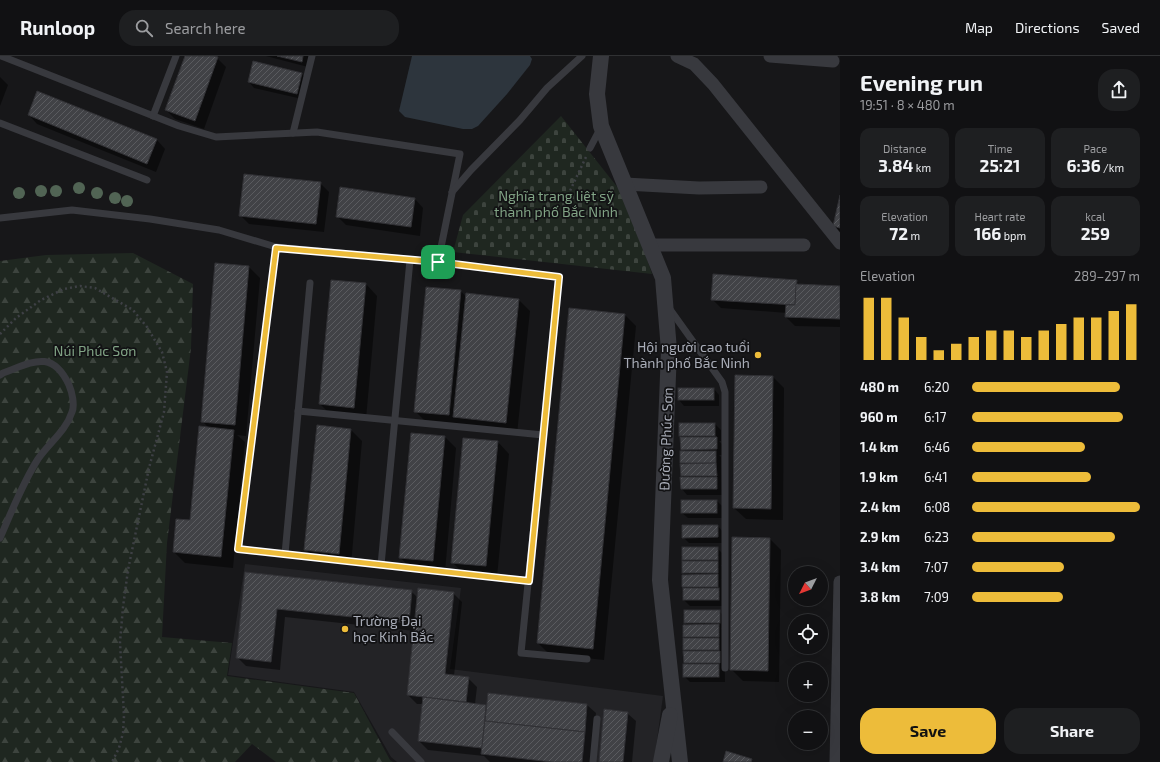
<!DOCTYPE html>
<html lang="en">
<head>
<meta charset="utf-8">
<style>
	body { margin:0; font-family:"Exo 2",sans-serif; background:#1e1f21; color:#f1f3f6; height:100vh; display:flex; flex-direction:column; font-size:15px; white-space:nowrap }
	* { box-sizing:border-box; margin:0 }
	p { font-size:13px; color:#9c9da0 }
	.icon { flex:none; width:22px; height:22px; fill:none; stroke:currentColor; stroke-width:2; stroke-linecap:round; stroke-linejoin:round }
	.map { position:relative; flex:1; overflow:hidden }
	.details { display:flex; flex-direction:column; background:#111113; width:320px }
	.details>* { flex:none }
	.needle { width:26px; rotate:228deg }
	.buttons { position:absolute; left:788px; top:510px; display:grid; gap:8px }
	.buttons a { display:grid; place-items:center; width:40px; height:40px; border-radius:50%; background:#111113; box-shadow:0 4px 16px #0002,0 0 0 1px #303133; font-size:20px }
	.pin { position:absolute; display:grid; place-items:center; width:34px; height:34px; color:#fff; margin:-17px; border-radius:8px; box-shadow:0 2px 6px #0006 }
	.round { display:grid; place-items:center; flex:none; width:42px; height:42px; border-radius:16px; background:#1e1f21 }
	.head { display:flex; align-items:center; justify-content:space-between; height:68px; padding:0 20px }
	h1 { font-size:22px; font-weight:700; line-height:30px }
	.metrics { display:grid; grid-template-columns:repeat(3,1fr); gap:6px; height:68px; padding:4px 20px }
	.metrics div { display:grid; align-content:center; border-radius:10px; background:#1e1f21; text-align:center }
	.metrics b { font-size:17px; font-weight:700 }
	.metrics small { font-size:11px; font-weight:400 }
	.metrics p { font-size:11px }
	.chart { height:112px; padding:8px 20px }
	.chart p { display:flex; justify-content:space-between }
	.chart svg { width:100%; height:72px; margin-top:4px; stroke:#edbc3a; stroke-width:6 }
	.cta { display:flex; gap:8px; margin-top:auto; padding:8px 20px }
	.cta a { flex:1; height:46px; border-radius:16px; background:#edbc3a; color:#111; font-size:16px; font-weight:700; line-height:46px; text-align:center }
	.cta a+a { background:#1e1f21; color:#f1f3f6 }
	ul { padding:0 20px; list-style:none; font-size:13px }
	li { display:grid; grid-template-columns:64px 48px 1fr; align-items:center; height:30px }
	li i { height:10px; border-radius:5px; background:#edbc3a }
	header { display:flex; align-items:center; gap:24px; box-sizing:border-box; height:56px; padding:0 20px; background:#111113; border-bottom:1px solid #303133 }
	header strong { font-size:19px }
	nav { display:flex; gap:22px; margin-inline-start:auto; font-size:14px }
	.search { width:280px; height:36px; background:#1e1f21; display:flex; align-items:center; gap:10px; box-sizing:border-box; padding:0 14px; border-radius:16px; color:#9c9da0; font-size:15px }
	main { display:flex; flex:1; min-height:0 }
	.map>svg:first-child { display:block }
	.built { fill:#232326 }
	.forest { fill:url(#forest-firs) }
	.cemetery { fill:url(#cemetery-stones) }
	.water { fill:#2d353d }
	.shadow { fill:#0007 }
	.building { fill:url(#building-hatch); stroke:#313135 }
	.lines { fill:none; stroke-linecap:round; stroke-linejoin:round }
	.path { stroke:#3e4045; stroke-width:2.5; stroke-dasharray:2 3; stroke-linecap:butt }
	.service { stroke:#38393e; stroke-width:7 }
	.minor { stroke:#38393e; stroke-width:13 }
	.tertiary { stroke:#38393e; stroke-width:16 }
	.tree { fill:#516454 }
	.route-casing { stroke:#fff; stroke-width:8 }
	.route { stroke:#edbc3a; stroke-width:5 }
	.poi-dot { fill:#edbc3a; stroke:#121214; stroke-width:1.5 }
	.labels { text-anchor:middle; stroke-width:3.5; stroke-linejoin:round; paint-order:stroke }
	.park-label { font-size:14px; fill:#81a385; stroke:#121214 }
	.poi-label { font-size:14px; fill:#a9adb8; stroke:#121214; text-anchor:end }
	.street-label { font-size:14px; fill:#a9adb8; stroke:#121214 }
</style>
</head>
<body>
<header>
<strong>Runloop</strong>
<div class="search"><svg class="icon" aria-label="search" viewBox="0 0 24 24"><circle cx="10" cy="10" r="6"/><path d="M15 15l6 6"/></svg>Search here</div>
<nav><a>Map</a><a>Directions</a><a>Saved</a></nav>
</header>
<main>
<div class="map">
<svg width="840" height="706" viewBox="0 0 840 706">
	<defs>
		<pattern id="forest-firs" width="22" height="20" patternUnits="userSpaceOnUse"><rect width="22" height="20" fill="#1f2720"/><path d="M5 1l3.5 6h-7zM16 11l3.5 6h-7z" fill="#3d443e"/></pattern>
		<pattern id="cemetery-stones" width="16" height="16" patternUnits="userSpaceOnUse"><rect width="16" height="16" fill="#1f2720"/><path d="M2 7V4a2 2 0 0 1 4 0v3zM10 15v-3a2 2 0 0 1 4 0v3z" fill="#3d443e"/></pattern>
		<pattern id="building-hatch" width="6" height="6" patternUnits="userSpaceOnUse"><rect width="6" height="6" fill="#414246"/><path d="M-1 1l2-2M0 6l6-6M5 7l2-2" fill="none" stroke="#5a5b5f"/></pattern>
	</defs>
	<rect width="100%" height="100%" fill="#171719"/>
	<polygon class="built" points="245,508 461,532 450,613 663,640 654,706 397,706 391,701 354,636 228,619"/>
	<polygon class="forest" points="133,197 193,228 191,292 167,487 162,581 232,587 227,620 354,637 390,704 393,706 276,706 252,688 235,706 0,706 0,205 46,199"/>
	<polygon class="cemetery" points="561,60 622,137 630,153 652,218 453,196 463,159"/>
	<polygon class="water" points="412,0 530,0 532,3 530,9 507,38 478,70 472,73 463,73 405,61 399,55"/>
	<g class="shadow">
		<polygon points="186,0 211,0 217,2 226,11 204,73 175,63 166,54"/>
		<polygon points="266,0 310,0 308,11"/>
		<polygon points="301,18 307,23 302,43 254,32 249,26"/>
		<polygon points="0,21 8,29 0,50"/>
		<polygon points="38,36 157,84 165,93 156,116 37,68 29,59"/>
		<polygon points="320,127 329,136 324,176 249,168 240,159"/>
		<polygon points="415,143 423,152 420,180 346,169 337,160"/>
		<polygon points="840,143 840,176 834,170"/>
		<polygon points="249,211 260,222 246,380 237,379 245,386 233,512 185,507 174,496 191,465 209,372 202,365"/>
		<polygon points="796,225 801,229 840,231 840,271 795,270 786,261 787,257 721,252 712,243"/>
		<polygon points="366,228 377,240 366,363 332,360 320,348"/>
		<polygon points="461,235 466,241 519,244 530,255 517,378 427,367 415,355"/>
		<polygon points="625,259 636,270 604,604 549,598 538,587"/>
		<polygon points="773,321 784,332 783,464 746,463 734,452"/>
		<polygon points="679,333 714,333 719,339 719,350 684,350 679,344"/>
		<polygon points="715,368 721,374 721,385 719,385 722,388 722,399 719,399 721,401 722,439 687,439 682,433 681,396 684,396 682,393 683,382 680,379"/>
		<polygon points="351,374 362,385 351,509 317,505 306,494"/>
		<polygon points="445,381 456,392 445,516 411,513 400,501"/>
		<polygon points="498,386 509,398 497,521 464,518 452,506"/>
		<polygon points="717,445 723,451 722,462 688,462 682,457"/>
		<polygon points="718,470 723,476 723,487 689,487 683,481"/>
		<polygon points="770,483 781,494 779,626 743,625 731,613"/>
		<polygon points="717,492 723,498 723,509 721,509 723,512 724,523 721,523 723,525 724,550 690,550 684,544 686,533 683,531 686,520 683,517 685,506 683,503"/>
		<polygon points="246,517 411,535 418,542 453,537 462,546 454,620 468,622 477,631 475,648 487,650 489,638 587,649 596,657 591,706 490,706 484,700 428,694 419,685 423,648 417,648 408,639 415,575 285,561 280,614 246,610 237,601"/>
		<polygon points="719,555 725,561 725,572 721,572 724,575 725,626 690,626 684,620 687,609 685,607 684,570 688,570 685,566"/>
		<polygon points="627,657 636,665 632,706 600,706"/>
	</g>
	<g class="building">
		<polygon points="185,0 214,0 218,1 195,65 165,54"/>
		<polygon points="277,0 303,0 302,6"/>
		<polygon points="253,5 302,17 297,38 248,26"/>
		<polygon points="37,35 157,83 147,108 28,59"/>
		<polygon points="244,118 321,126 316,168 239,160"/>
		<polygon points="340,131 415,142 411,171 336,161"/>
		<polygon points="840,139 840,172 833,170"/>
		<polygon points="215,207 249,210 235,369 201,366"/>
		<polygon points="713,218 797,224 795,249 711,244"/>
		<polygon points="331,224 366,227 354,352 319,348"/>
		<polygon points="796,228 840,230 840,263 785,261 786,249 795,249"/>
		<polygon points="426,231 461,234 449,359 414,356"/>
		<polygon points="466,237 519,243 506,367 453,361"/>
		<polygon points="569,252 625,258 593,593 537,587"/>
		<polygon points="735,319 773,320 771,453 733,452"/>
		<rect x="678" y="332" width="36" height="12"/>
		<rect x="679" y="367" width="36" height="13"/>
		<polygon points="317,369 351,373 339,498 304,494"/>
		<polygon points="199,370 234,374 221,501 173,496 176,463 190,464"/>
		<polygon points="411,377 445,380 433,505 399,502"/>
		<polygon points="680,381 717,381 717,393 681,394"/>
		<polygon points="463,382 498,385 486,510 451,507"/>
		<rect x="680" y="395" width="36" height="12"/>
		<polygon points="716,407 717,420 681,420 680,408"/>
		<polygon points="680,421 717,421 717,433 681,433"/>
		<rect x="681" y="444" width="36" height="13"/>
		<polygon points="682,469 718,469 718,481 682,482"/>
		<polygon points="732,481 770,482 768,615 730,614"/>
		<rect x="682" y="491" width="36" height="13"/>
		<rect x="682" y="505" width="36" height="12"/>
		<polygon points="245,516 412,534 409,567 277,553 271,606 236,602"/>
		<polygon points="718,518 718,531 682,531 682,519"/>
		<polygon points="418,532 454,536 445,618 469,621 466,646 407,639"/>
		<rect x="683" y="532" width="36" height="12"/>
		<rect x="684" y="554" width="36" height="13"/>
		<polygon points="719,568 719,581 683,581 683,569"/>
		<rect x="683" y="582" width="36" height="12"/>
		<polygon points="683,595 720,595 720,607 684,607"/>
		<rect x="683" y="608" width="36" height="13"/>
		<polygon points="488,637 587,648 585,676 485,665"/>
		<polygon points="423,641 486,649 482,692 418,685"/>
		<polygon points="604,653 628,656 623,706 599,706"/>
		<polygon points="485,665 585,676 582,706 552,706 481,698"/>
		<polygon points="726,695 752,703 751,706 723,706"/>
	</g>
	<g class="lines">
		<g class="path">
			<polyline points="568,139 586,101"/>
			<polyline points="0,278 16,262 41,244 64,233 80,230 95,232 133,254 147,271 162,296 167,316 164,356 149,412 128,514 123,551 120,586 124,660 123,677 119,692 112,706"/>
		</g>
		<g class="service">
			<polyline points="1,0 179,70 216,81 317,76 460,98 438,206"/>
			<polyline points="153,60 176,0"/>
			<polyline points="0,67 147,124"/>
			<polyline points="293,77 312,0"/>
			<polyline points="590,92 601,71"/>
			<polyline points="452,136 471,114 520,64 547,32 582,0"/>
			<polyline points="0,162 72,154 150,163 219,174 276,191 438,206 559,221 521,597 587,603"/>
			<polyline points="276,191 238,493 529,525"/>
			<polyline points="669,252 722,326 725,336 725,612"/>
			<path d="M 0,319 L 3,317 C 33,306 52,293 69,329 C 72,336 75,349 72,356 C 66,375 49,387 38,403 C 22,428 12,455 0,482"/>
			<polyline points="298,355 543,379"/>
			<polyline points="285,498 310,227"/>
			<polyline points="381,509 410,204"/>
			<polyline points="392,676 421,706"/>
			<polyline points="593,706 597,663"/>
		</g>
		<g class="minor">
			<polyline points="677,0 694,8 713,28 840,187"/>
			<polyline points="770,0 833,5"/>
			<polyline points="625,128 699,132 761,131"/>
			<polyline points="650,189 804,189"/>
			<polyline points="836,706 840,526"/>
		</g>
		<g class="tertiary">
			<polyline points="601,0 597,38 601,70 663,222 669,294 660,524 680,706"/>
			<polyline points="661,706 670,659"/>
		</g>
	</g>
	<g class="tree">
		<circle cx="79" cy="132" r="6"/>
		<circle cx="41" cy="135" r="6"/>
		<circle cx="56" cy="135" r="6"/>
		<circle cx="19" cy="137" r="6"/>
		<circle cx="97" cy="137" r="6"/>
		<circle cx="115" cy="142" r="6"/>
		<circle cx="127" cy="145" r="6"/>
	</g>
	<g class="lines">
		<defs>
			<polygon id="route" points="276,192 438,206 559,221 529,525 238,493"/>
		</defs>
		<use href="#route" class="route-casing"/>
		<use href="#route" class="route"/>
	</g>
	<g class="poi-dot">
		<circle cx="758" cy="299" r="4"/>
		<circle cx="345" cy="573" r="4"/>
	</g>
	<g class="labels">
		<g class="park-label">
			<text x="556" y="145">Nghĩa trang liệt sỹ<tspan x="556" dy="16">thành phố Bắc Ninh</tspan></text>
			<text x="95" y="300">Núi Phúc Sơn</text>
		</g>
		<g class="poi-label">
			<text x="750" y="296">Hội người cao tuổi<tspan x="750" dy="16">Thành phố Bắc Ninh</tspan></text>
			<text x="353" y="570" text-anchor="start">Trường Đại<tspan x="353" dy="16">học Kinh Bắc</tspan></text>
		</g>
		<g class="street-label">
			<text transform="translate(666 383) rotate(-88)" y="5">Đường Phúc Sơn</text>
		</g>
	</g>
</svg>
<div class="buttons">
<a><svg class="needle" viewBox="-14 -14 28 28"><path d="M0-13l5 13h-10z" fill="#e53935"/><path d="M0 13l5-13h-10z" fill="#9c9da0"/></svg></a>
<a><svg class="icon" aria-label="locate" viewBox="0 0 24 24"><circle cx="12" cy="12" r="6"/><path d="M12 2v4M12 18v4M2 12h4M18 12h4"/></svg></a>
<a>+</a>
<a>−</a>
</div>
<div class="pin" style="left:438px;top:206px;background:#1e9e55"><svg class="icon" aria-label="arrive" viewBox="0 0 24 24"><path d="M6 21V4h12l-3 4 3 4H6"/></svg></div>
</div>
<section class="details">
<div class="head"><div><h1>Evening run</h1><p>19:51 · 8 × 480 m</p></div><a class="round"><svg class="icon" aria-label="share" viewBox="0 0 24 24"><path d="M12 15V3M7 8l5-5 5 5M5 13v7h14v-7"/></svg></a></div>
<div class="metrics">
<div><p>Distance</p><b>3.84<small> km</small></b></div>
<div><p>Time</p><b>25:21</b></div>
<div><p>Pace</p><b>6:36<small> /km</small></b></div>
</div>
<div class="metrics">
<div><p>Elevation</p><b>72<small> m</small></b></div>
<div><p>Heart rate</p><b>166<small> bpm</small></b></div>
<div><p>kcal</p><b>259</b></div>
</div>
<div class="chart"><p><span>Elevation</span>289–297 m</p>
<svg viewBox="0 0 160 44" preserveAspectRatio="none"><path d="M5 44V6M15 44V6M25 44V18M35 44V30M45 44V38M55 44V34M65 44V30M75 44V26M85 44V26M95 44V30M105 44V26M115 44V22M125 44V18M135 44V18M145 44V14M155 44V10"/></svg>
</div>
<ul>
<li><b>480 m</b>6:20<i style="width:88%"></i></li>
<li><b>960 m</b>6:17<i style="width:90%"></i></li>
<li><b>1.4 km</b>6:46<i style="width:67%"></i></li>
<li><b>1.9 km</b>6:41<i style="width:71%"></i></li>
<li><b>2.4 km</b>6:08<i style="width:100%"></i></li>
<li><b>2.9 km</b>6:23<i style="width:85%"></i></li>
<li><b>3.4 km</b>7:07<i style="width:55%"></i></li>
<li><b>3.8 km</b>7:09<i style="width:54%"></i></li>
</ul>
<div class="cta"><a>Save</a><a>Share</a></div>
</section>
</main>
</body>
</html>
